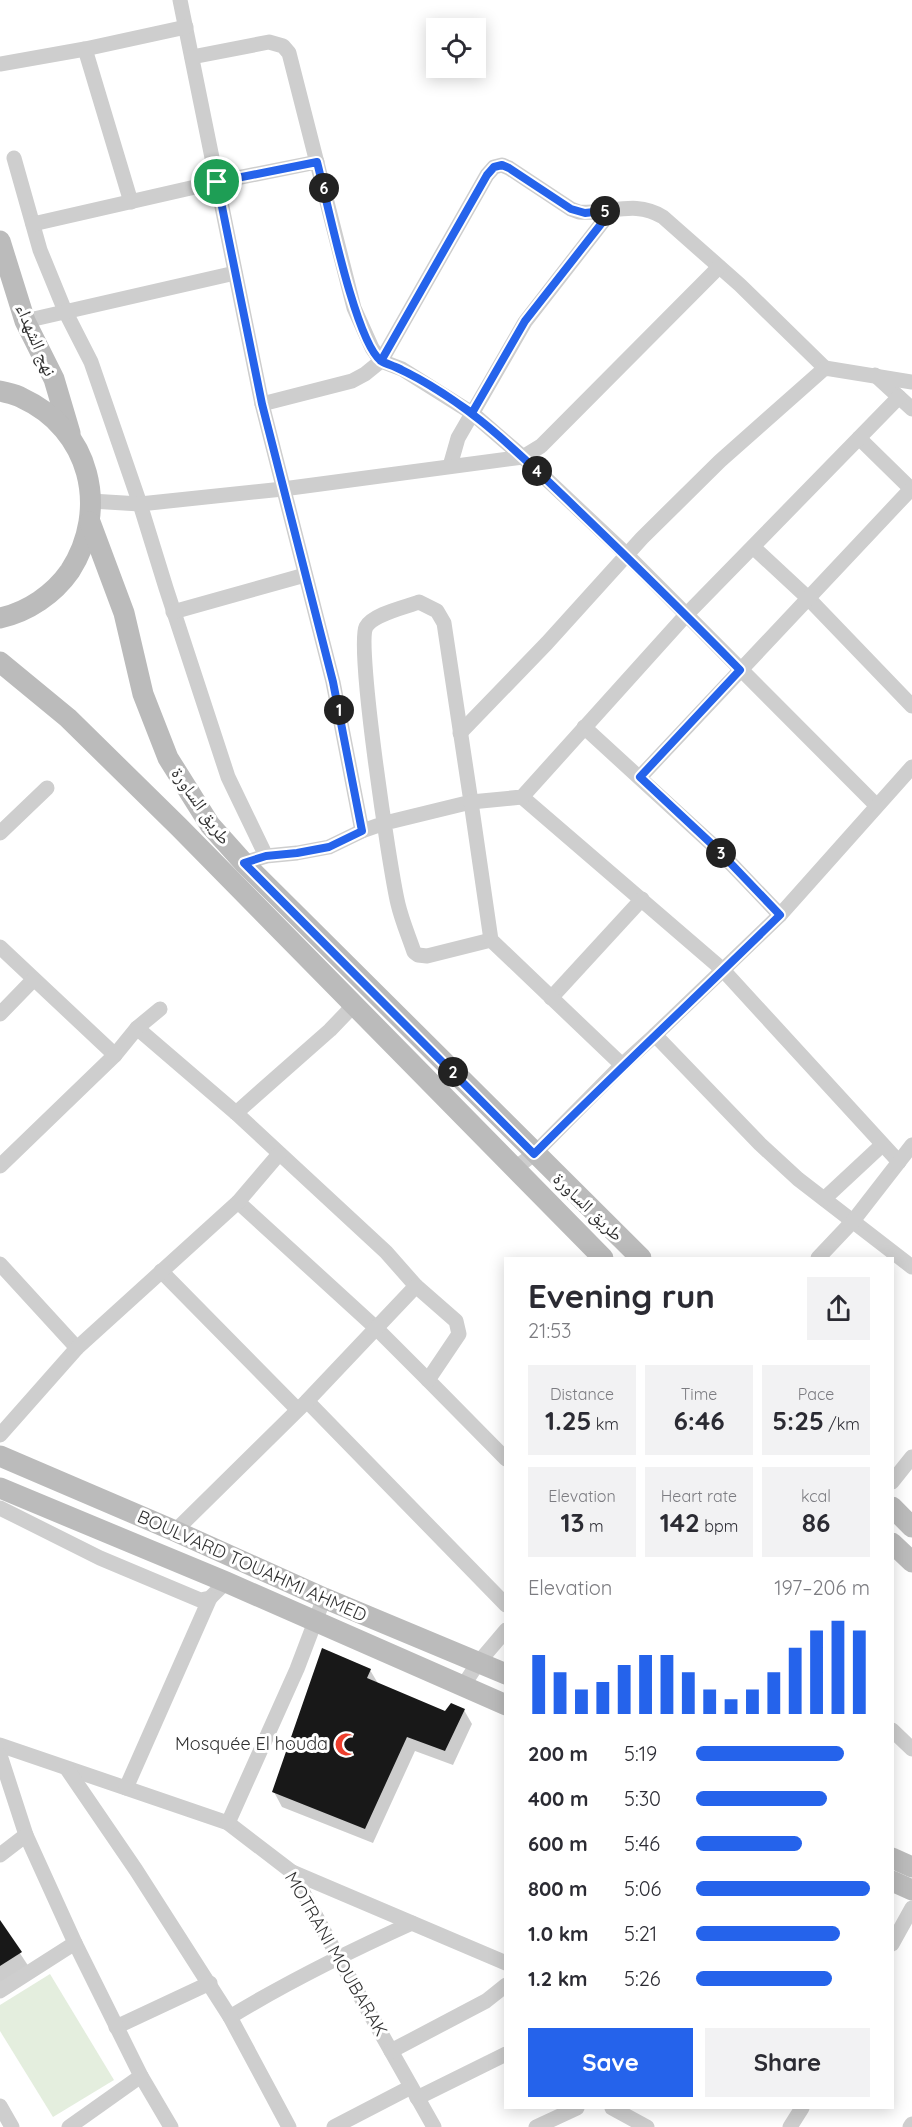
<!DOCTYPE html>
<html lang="en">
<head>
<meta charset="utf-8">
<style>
	body { margin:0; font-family:Quicksand,"Noto Naskh Arabic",sans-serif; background:#f2f2f3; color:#2b2b33; height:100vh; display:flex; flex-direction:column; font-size:22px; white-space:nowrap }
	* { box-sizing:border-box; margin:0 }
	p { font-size:20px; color:#7c7c81 }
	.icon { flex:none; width:33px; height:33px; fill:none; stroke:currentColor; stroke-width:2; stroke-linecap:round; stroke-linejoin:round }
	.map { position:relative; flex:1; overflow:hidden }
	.sheet { position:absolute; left:504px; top:1257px; width:390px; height:852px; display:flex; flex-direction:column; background:#fff; border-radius:0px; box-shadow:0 3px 15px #0003 }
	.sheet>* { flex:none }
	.buttons { position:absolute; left:426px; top:18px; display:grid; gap:12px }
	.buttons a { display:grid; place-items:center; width:60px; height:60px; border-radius:0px; background:#fff; box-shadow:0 3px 15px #0003; font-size:30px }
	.pin { position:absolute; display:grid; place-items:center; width:51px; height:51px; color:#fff; margin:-26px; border:3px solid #fff; border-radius:50%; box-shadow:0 2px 6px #0007 }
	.km { position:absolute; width:30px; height:30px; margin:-15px; border-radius:50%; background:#222; color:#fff; font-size:16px; line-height:30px; text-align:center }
	.round { display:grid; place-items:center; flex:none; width:63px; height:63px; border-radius:0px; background:#f2f2f3 }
	.head { display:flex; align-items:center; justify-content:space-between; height:102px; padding:0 24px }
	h1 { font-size:33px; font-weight:700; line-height:45px }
	.figures { display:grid; grid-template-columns:repeat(3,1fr); gap:9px; height:102px; padding:6px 24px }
	.figures div { display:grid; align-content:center; border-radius:0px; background:#f2f2f3; text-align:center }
	.figures b { font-size:26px; font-weight:700 }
	.figures small { font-size:16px; font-weight:400 }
	.figures p { font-size:16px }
	.chart { height:168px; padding:12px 24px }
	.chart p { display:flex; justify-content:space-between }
	.chart svg { width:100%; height:108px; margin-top:6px; stroke:#2563eb; stroke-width:6 }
	.primary-button { display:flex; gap:12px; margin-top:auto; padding:12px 24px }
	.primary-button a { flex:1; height:69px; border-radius:0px; background:#2563eb; color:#fff; font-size:24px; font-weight:700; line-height:69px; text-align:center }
	.primary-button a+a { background:#f2f2f3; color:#2b2b33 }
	ul { padding:0 24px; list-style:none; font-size:20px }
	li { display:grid; grid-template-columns:96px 72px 1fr; align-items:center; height:45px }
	li i { height:15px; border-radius:8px; background:#2563eb }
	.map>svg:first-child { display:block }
	.green { fill:#e4eede }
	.shadow { fill:#0003 }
	.building { fill:#181818 }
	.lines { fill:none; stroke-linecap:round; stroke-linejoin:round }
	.minor { stroke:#cecece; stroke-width:15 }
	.secondary { stroke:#bbb; stroke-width:21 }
	.route-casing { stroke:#fff; stroke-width:12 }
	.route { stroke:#2563eb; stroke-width:8 }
	.labels { text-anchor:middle; stroke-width:6; stroke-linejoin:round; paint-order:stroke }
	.street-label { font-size:18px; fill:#313131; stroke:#fff }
	.poi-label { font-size:18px; fill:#313131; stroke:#fff; text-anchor:end }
</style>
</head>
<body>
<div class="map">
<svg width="912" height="2127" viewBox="0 0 912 2127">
	<rect width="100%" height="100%" fill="#fff"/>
	<polygon class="green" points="50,1974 114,2080 53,2117 0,2031 0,2005"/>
	<g class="shadow">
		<polygon points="370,1670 379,1685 445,1713 464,1710 472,1724 453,1765 415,1751 373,1843 282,1807 274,1792"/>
		<polygon points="0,1923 29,1967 0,1986"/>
	</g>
	<g class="building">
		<polygon points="322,1648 371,1669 367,1678 445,1711 451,1703 465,1709 445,1751 407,1737 365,1829 272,1792"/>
		<polygon points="0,1920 22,1952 0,1966"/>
	</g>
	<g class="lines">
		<g class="minor">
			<polyline points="180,0 262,404 333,682 362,831"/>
			<polyline points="85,49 131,202"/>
			<polyline points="192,57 269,42 283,46 289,53 354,308 372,348 381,361 402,369 472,413 523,457 627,555 876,805"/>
			<polyline points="0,64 85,49 186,27"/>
			<polyline points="14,158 40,250 65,311 91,362 140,504 166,588 228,777 266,856"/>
			<polyline points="33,224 217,182 317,162"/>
			<polyline points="25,321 235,273"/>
			<polyline points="875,375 912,409"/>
			<path d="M 262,404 L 352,381 L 365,374 L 381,361 L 487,175 L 494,167 L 502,165 L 509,168 L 571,209 L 579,212 C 610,215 634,199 663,217 L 740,285 L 825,368"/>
			<polyline points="859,438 912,490"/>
			<polyline points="450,466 458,438 525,322 612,210"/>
			<polyline points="91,501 140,504 283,489 523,457 541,446 719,267"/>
			<polyline points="753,547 808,598 912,706"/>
			<polyline points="173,612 305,575"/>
			<polyline points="584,727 716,848 780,915"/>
			<polyline points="460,733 547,643 642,538 720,461 825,368 912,382"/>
			<polyline points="640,777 911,489"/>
			<polyline points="522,797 723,970 899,1162"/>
			<polyline points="0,833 47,788"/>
			<path d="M 244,863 L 266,856 L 297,853 L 329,847 L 362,831 L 385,823 L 471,802 L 444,623 L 437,611 L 419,602 C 406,607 373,614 366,627 C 356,646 390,871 398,904 C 402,921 409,937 414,952 L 418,955 L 427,956 L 491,940"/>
			<polyline points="0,947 115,1055"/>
			<polyline points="551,998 642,899"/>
			<polyline points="0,1014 33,980"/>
			<polyline points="137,1028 236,1113 386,1252 416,1286 456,1321 459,1334 428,1380 506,1459"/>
			<polyline points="655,1035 760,1144 798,1179 912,1267"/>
			<polyline points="622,1065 491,940 471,802 522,797 686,615 899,397"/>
			<polyline points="236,1113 330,1030 354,1005"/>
			<polyline points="0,1166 115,1055 137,1028 160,1009"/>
			<polyline points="514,1169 534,1154 622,1065 655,1035 780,915 912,767"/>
			<polyline points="824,1199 882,1145"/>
			<polyline points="238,1202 376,1328 428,1380"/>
			<polyline points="818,1258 853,1221 912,1145"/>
			<polyline points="0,1264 77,1348"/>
			<polyline points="161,1271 297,1409"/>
			<polyline points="307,1401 506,1605"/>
			<polyline points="0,1435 77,1348 238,1202 279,1154"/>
			<polyline points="892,1482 912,1457"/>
			<polyline points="0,1508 100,1558 200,1600 210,1598 226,1582"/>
			<polyline points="175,1531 307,1401 416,1286"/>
			<polyline points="463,1686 478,1663 506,1630"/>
			<polyline points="892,1730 912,1749"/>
			<polyline points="0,1745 228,1823 292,1872 343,1966 434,2127"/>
			<polyline points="0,1755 26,1835 0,1855"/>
			<path d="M 67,1769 L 136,1870 L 230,2017 C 289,1981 350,1951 412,1923"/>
			<polyline points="126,1788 210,1598"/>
			<polyline points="228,1823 297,1669 324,1598"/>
			<polyline points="292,1872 506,1963"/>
			<polyline points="892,1944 912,1908"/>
			<polyline points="0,1991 75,1943 26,1835"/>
			<polyline points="230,2017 289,2127"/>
			<polyline points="116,2027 210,1983"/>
			<polyline points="391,2051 486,2001 506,1985"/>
			<polyline points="141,2076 171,2127"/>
			<polyline points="417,2098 506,2054"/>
			<polyline points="0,2106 12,2127"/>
			<polyline points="612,2108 647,2127"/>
			<polyline points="69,2127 141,2076 75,1943"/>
			<polyline points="334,2127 411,2087"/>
			<polyline points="536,2127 577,2108"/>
			<polyline points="790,2127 802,2108"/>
			<polyline points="910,2127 912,2124"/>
		</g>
		<g class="secondary">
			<polyline points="0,241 25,321 54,379 70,433"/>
			<path d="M 0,391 C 7,393 15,394 22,398 C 90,429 110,509 70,571 C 54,594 28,612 0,618"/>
			<polyline points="90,522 124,613 143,694 168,758 210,825 244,863 641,1258"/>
			<polyline points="0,662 68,718 179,827 603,1258"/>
			<polyline points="0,1456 175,1531 324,1598 506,1674"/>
			<polyline points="0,1488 226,1582 506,1705"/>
			<polyline points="892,1507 912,1527"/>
			<polyline points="892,1543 912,1562"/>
			<polyline points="892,1858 912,1867"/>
			<polyline points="892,1881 912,1890"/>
		</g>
	</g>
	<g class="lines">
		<defs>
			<path id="route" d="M 217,182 L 262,404 L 333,682 L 362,831 L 329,847 L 297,853 L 266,856 L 244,863 L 534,1154 C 615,1073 698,995 780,915 L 716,848 L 640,777 L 740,670 C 687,616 634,564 580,512 C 520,454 460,392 381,361 L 487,175 L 494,167 L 502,165 L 509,168 L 571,209 L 585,213 L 612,210 L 525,321 L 472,413 C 450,398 427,382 402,370 C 396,366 387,365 381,361 C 355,341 327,200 317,162 L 217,182"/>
		</defs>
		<use href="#route" class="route-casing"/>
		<use href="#route" class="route"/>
	</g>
	<defs>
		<symbol id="mosque-bare" viewBox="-9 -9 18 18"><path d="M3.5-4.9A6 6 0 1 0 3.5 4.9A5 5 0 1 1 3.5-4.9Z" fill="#ed3e2d" stroke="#fff" stroke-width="2.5" paint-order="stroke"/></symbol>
	</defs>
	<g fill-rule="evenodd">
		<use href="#mosque-bare" x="330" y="1728" width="33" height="33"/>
	</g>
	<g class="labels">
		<g class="street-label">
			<text transform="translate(36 340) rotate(67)" y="6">نهج الشهداء</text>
			<text transform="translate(201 806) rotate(55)" y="6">طريق الساورة</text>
			<text transform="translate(588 1207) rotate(44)" y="6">طريق الساورة</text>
			<text transform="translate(252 1566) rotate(24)" y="6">BOULVARD TOUAHMI AHMED</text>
			<text transform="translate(336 1954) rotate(60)" y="6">MOTRANI MOUBARAK</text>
		</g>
		<g class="poi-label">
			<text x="328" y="1750">Mosquée El houda</text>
		</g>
	</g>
</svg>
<div class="buttons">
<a><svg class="icon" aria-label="locate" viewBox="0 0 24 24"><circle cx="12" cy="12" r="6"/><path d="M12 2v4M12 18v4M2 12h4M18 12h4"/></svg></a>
</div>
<div class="pin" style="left:217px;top:182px;background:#1e9e55"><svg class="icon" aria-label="arrive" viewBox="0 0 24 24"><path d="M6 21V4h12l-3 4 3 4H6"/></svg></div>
<b class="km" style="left:339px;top:710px">1</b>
<b class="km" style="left:453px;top:1072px">2</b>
<b class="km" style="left:721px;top:853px">3</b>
<b class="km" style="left:537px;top:471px">4</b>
<b class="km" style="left:605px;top:211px">5</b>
<b class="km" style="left:324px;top:188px">6</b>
<section class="sheet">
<div class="head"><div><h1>Evening run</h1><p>21:53</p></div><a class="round"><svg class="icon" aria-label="share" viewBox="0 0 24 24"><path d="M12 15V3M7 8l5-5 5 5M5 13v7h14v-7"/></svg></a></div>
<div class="figures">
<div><p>Distance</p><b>1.25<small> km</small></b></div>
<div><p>Time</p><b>6:46</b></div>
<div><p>Pace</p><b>5:25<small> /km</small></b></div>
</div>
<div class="figures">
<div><p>Elevation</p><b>13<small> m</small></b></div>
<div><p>Heart rate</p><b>142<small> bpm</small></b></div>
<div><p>kcal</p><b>86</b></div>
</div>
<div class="chart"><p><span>Elevation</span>197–206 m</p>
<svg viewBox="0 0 160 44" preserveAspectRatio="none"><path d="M5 44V20M15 44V27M25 44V34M35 44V31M45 44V24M55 44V20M65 44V20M75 44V27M85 44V34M95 44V38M105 44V34M115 44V27M125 44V17M135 44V10M145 44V6M155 44V10"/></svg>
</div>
<ul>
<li><b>200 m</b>5:19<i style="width:85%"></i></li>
<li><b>400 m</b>5:30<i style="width:75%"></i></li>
<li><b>600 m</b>5:46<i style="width:61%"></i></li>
<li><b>800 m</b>5:06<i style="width:100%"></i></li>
<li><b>1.0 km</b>5:21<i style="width:83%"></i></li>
<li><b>1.2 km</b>5:26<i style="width:78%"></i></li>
</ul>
<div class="primary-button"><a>Save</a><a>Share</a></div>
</section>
</div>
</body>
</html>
